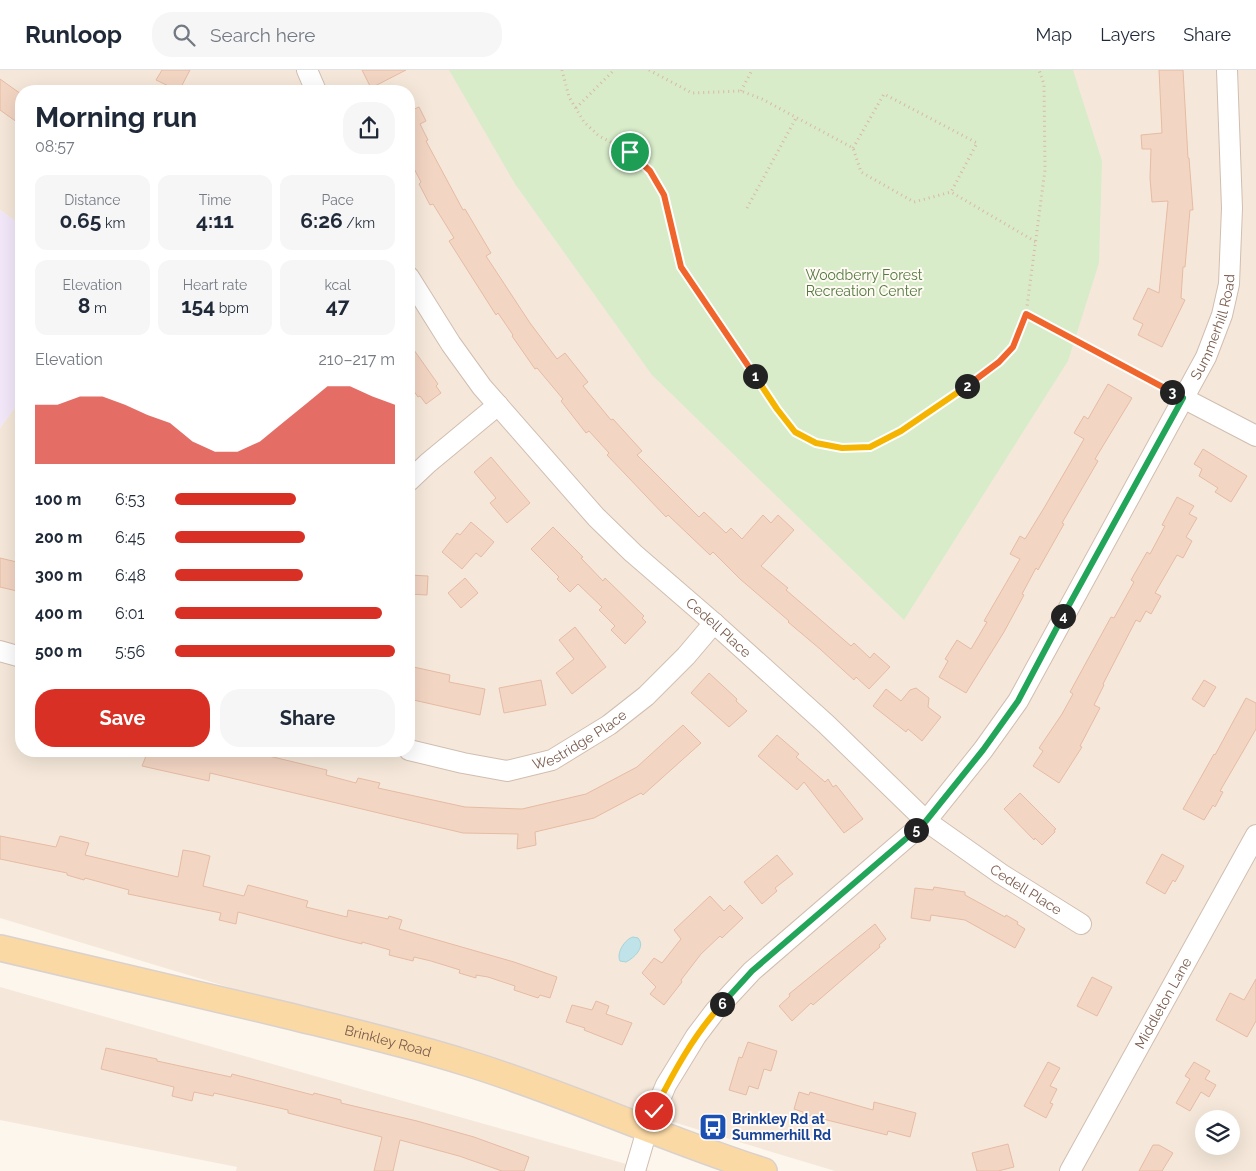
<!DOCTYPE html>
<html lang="en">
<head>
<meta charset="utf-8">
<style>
	body { margin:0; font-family:Raleway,sans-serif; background:#f6f6f7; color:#1f2937; height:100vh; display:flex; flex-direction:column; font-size:19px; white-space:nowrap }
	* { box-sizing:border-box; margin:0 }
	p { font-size:16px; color:#747a83 }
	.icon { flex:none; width:28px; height:28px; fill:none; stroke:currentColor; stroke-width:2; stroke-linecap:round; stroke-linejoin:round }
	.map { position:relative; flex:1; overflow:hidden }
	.drawer { position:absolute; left:15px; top:15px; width:400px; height:672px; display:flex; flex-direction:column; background:#fff; border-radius:20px; box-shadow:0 5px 20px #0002 }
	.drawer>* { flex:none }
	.buttons { position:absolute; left:1195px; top:1040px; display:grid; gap:10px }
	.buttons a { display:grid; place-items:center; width:45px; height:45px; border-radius:50%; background:#fff; box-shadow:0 5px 20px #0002; font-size:25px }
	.pin { position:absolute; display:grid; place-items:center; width:42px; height:42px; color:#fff; margin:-21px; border:2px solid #fff; border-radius:50%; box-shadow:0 1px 5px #0007 }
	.km { position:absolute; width:25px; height:25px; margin:-12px; border-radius:50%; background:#222; color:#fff; font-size:14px; line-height:25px; text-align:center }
	.round { display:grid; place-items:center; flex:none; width:52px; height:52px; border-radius:20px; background:#f6f6f7 }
	.head { display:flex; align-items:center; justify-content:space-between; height:85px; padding:0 20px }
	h1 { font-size:28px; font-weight:700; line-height:38px }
	.metrics { display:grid; grid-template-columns:repeat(3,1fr); gap:8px; height:85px; padding:5px 20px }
	.metrics div { display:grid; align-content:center; border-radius:12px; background:#f6f6f7; text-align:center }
	.metrics b { font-size:21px; font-weight:700 }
	.metrics small { font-size:14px; font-weight:400 }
	.metrics p { font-size:14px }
	.chart { height:140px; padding:10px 20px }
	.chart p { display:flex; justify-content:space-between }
	.chart svg { width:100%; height:90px; margin-top:5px; fill:#d93025; opacity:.7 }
	.cta { display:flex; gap:10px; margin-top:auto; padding:10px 20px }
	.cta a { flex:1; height:58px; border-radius:20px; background:#d93025; color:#fff; font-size:20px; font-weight:700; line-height:58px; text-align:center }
	.cta a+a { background:#f6f6f7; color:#1f2937 }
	ul { padding:0 20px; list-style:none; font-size:16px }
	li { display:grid; grid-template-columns:80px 60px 1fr; align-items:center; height:38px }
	li i { height:12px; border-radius:6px; background:#d93025 }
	header { display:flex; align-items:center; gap:30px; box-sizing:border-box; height:70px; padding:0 25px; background:#fff; border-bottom:1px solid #e0e1e3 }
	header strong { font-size:24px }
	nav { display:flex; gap:28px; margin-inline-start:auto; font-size:18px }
	.search { width:350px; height:45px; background:#f6f6f7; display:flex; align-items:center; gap:12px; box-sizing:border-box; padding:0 18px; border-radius:20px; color:#747a83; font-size:19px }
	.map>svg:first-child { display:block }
	.residential { fill:#f5e8da; fill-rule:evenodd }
	.education { fill:#f3e8fa }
	.green { fill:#d8ecc9 }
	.water { fill:#bfe3e8; stroke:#a5d3da }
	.building { fill:#f3d5c3; stroke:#e6bba3 }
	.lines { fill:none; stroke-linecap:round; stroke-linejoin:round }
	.minor-casing { stroke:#d1beb0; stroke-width:22 }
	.major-casing { stroke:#dad1cd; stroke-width:28 }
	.path { stroke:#d9b8a5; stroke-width:3; stroke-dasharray:1 4; stroke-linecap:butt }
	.minor { stroke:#fff; stroke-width:20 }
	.major { stroke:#fbd9a5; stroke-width:25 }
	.split-1-casing { stroke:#fff; stroke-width:10 }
	.split-2-casing { stroke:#fff; stroke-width:10 }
	.split-3-casing { stroke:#fff; stroke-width:10 }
	.split-4-casing { stroke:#fff; stroke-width:10 }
	.split-5-casing { stroke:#fff; stroke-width:10 }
	.split-6-casing { stroke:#fff; stroke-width:10 }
	.split-7-casing { stroke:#fff; stroke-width:10 }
	.split-1 { stroke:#f0652b; stroke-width:6 }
	.split-2 { stroke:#f5b400; stroke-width:6 }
	.split-3 { stroke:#f0652b; stroke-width:6 }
	.split-4 { stroke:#22a559; stroke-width:6 }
	.split-5 { stroke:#22a559; stroke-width:6 }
	.split-6 { stroke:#22a559; stroke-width:6 }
	.split-7 { stroke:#f5b400; stroke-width:6 }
	.labels { text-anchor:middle; stroke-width:4; stroke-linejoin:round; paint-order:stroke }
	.park-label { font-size:14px; fill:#537a41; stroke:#fffaf3 }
	.street-label { font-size:14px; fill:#7a5c4d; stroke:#fffaf3 }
	.transit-label { font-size:14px; font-weight:bold; fill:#164399; stroke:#fffaf3; text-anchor:start }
</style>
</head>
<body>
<header>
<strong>Runloop</strong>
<div class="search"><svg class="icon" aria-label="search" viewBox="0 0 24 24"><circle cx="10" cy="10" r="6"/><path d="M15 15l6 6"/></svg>Search here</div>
<nav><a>Map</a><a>Layers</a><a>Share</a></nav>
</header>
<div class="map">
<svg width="1256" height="1101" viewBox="0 0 1256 1101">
	<rect width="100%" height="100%" fill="#fdf6ec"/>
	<g class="residential">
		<path d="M 0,0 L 1256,0 L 1256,1101 L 835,1101 L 0,848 L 0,358 L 21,329 L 21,681 L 409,681 L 409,21 L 21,21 L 21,155 L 0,140 ZM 1204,1049 L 1231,1049 L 1231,1076 L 1204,1076 Z"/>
		<polygon points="0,917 651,1101 236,1101 237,1097 0,1050"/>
	</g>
	<polygon class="education" points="0,140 21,155 21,329 0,358"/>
	<polygon class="green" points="449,0 1073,0 1102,91 1099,193 1068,291 904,550 652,305 515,114"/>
	<path class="water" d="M 633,867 L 638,868 C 646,877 634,888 626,892 L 620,891 C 616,883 625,869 633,867 Z"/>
	<g class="building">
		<polygon points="162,0 190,0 179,21 156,10"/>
		<polygon points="362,0 406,0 371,18"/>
		<polygon points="1159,0 1183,0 1188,88 1189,88 1193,140 1190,140 1185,197 1183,197 1181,228 1185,230 1162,277 1138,265 1143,254 1133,249 1148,218 1159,223 1168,131 1152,132 1150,108 1151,79 1142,79 1141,65 1162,63"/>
		<polygon points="0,9 21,24 21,55 0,40"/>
		<polygon points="409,33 412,40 419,37 426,51 420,54 428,70 426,71 463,140 465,139 491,183 486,186 530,253 557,289 565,283 588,312 583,316 611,350 613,349 642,381 637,385 699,447 704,442 726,463 731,458 742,469 763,445 771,453 778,445 794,460 761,496 788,518 786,520 851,576 854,573 870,588 874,583 890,597 869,619 856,607 854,610 820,579 788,552 789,551 740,509 713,482 710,485 668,445 666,447 607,385 609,383 589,361 586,363 561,331 563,329 537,298 535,299 512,266 513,265 498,243 496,245 461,190 449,171 454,168 433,134 430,135 419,114 421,112 409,89"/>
		<polygon points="409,273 438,314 436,316 441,323 426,334 420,326 418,327 409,314"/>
		<polygon points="1108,314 1132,328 1095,389 1098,391 1062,453 1064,454 1038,500 1036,498 1022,524 1024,525 1004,562 966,623 939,607 948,591 945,589 957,570 971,579 987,552 984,551 1020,489 1010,484 1020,466 1025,469 1044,438 1084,369 1074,363 1084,346 1088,349"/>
		<polygon points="1203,379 1247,406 1231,432 1215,422 1218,418 1199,406 1202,399 1194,394"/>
		<polygon points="491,387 530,433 507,453 490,433 496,428 474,402"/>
		<polygon points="1177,427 1194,436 1189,444 1197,448 1186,467 1192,471 1183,488 1177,485 1155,523 1161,526 1151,544 1146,541 1140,552 1136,550 1103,614 1104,615 1094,635 1100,638 1080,676 1082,677 1059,713 1033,696 1043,681 1039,678 1062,644 1073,624 1070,622 1111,547 1114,548 1134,512 1131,510 1147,482 1150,484 1165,456 1162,455"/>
		<polygon points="471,452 494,472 481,487 476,483 462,499 442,482 457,463 460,465"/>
		<polygon points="553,457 583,487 581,488 603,511 605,508 644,546 642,548 646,552 625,574 611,560 615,556 599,540 602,537 578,514 570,522 557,509 559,507 531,479"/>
		<polygon points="0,488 21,493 21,522 0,517"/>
		<polygon points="409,505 428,506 427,525 409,524"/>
		<polygon points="465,508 478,523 461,538 448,523"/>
		<polygon points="575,557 606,597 572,624 556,603 574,589 559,570"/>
		<polygon points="409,596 450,605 449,612 485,619 480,645 409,629"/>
		<polygon points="709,603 737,629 736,631 747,641 729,657 691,623"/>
		<polygon points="541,610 546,635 504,643 499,618"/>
		<polygon points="1204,610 1216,617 1204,637 1192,629"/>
		<polygon points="916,618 929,628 928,637 941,647 922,671 908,659 906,662 873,636 886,619 901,631 910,620"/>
		<polygon points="1246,628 1256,633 1256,659 1220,721 1223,722 1215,737 1213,735 1204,750 1183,739 1214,684 1215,685"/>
		<polygon points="683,655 701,673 643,725 641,723 594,748 535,762 536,775 517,779 518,764 463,763 210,703 209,711 142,696 148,681 248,681 327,700 326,705 356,713 358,708 380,713 378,718 465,737 522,739 586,724 637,697"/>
		<polygon points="777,665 799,684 796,687 825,712 828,709 833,717 836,715 863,749 844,763 804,712 797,720 758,686"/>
		<polygon points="1020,723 1056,759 1054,760 1055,762 1042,775 1035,768 1034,770 1004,739"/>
		<polygon points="0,766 56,777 60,766 89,773 85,785 178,807 183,780 195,782 210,786 203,816 244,826 248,815 308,831 306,837 347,847 348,840 388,849 389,846 402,850 399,859 514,892 557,907 550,928 540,925 538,928 514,920 515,916 488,907 476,905 476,908 459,903 460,900 431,891 414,887 413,891 389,885 390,880 362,872 362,874 338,868 238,842 236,854 219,850 221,843 128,824 129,820 85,808 84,810 67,805 67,803 0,789"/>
		<polygon points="1162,784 1184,796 1175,812 1173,810 1165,824 1146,813"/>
		<polygon points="777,785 793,804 775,818 777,821 762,834 744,812"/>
		<polygon points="934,817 965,822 965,825 1005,847 1006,845 1018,852 1017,854 1025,859 1015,878 965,850 931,845 930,851 911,848 915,818 933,820"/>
		<polygon points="710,826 724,841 730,835 743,848 722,868 720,866 701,884 681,910 682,912 664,935 650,924 656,917 642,903 654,888 662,893 681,869 674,860"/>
		<polygon points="875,854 886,869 879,875 880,877 813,935 811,933 792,951 779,936 790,926 789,924"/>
		<polygon points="1092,907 1112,917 1097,946 1077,936"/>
		<polygon points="1256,909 1256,951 1247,967 1216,950 1230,923 1244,930"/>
		<polygon points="596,931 609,936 606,944 632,953 622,975 584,960 585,958 566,952 572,935 592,940"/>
		<polygon points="748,972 777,981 771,1001 764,999 758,1019 749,1016 746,1025 729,1020 739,987 742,988"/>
		<polygon points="106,978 157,989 157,991 231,1007 232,1004 313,1025 314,1023 341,1030 341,1033 417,1051 474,1067 529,1087 524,1101 502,1101 459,1086 400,1070 393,1101 374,1101 382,1067 288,1043 288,1040 214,1023 213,1026 194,1022 192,1031 172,1026 174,1017 101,999"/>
		<polygon points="1048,992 1060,998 1050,1016 1057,1019 1050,1033 1053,1034 1046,1048 1024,1036"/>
		<polygon points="1194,992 1210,1001 1205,1009 1216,1015 1209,1027 1201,1022 1190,1041 1176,1033 1190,1009 1185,1006"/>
		<polygon points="799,1022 809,1025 810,1022 873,1040 874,1032 916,1043 910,1067 888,1061 887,1065 803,1044 803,1042 794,1039"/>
		<polygon points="1008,1074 1014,1097 998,1101 977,1101 972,1083"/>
		<polygon points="1153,1075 1159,1075 1173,1083 1162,1101 1139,1101"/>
	</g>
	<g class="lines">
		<defs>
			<g id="minor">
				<polyline points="307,0 316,21"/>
				<path id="s1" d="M 409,207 L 451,274 L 482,317 L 596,447 L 633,483 L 714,553 L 826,654 L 926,751 L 1001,804 L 1081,854"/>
				<polyline points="1183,328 1256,366"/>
				<polyline points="409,411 428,393 498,335"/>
				<polyline points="0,581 21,587"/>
				<path id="s2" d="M 409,680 L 463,693 L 507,701 L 552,690 L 609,655 L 646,626 L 686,586 L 714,553"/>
				<path id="s3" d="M 635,1101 L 647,1060 L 666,1015 L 696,966 L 715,941 L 752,901 L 926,751 L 983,680 L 1018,631 L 1206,287 L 1222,245 L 1229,214 L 1232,138 L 1227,0"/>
				<path id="s4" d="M 1070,1101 L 1256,765"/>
			</g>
			<g id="major">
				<path id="s5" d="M 0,878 C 95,900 190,922 285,945 C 346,960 407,974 467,993 C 568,1024 663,1069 764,1101"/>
			</g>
		</defs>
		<use href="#minor" class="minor-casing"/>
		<use href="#major" class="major-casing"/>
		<g class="path">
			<polyline points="562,0 569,27 584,52 599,66 630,82 650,101 664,125 681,197 777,339 795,362 816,373 842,378 870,377 901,361 964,319 999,292 1013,277 1026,244 1045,100 1044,14 1039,0"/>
			<polyline points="649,0 692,23 741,21 762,29 853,78 861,102 914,132 951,122 1036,172"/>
			<polyline points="741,21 752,0"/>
			<polyline points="576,38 614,0"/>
			<polyline points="853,78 884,24 977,73 951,122"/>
			<polyline points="747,138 796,48"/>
			<polyline points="1026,244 1167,319"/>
		</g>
		<use href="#minor" class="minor"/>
		<use href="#major" class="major"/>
	</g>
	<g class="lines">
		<defs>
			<polyline id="split-1" points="630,82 650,101 664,125 681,197 755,306"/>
			<polyline id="split-2" points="755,306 777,339 795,362 816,373 842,378 870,377 901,361 967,316"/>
			<polyline id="split-3" points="967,316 999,292 1013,277 1026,244 1172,322"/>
			<polyline id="split-4" points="1063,546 1183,328 1172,322"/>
			<polyline id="split-5" points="916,760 926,751 983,680 1018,631 1063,546"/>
			<polyline id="split-6" points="722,934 752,901 916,760"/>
			<path id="split-7" d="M 654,1041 C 673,1003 693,966 722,934"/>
		</defs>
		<use href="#split-1" class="split-1-casing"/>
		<use href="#split-2" class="split-2-casing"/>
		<use href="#split-3" class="split-3-casing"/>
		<use href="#split-4" class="split-4-casing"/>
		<use href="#split-5" class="split-5-casing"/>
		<use href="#split-6" class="split-6-casing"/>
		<use href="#split-7" class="split-7-casing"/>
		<use href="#split-1" class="split-1"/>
		<use href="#split-2" class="split-2"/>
		<use href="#split-3" class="split-3"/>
		<use href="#split-4" class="split-4"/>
		<use href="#split-5" class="split-5"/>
		<use href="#split-6" class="split-6"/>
		<use href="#split-7" class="split-7"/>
	</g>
	<defs>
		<symbol id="bus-square" viewBox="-11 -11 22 22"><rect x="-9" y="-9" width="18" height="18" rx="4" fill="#1a4fb4" stroke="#fffaf3"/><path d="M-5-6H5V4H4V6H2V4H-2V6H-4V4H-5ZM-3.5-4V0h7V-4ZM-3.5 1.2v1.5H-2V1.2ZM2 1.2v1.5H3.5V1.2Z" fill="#fff"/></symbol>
	</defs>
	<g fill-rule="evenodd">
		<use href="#bus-square" x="697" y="1041" width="32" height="32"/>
	</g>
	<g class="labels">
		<g class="park-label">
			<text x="864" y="210">Woodberry Forest<tspan x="864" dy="16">Recreation Center</tspan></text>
		</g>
		<g class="street-label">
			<text dy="5" stroke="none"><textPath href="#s3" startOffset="1039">Summerhill Road</textPath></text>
			<text dy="5" stroke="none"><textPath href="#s1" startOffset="470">Cedell Place</textPath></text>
			<text dy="5" stroke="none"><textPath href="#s2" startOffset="180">Westridge Place</textPath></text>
			<text dy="5" stroke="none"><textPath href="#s1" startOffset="875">Cedell Place</textPath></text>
			<text dy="5" stroke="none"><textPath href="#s4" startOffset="192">Middleton Lane</textPath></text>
			<text dy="5" stroke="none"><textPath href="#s5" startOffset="399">Brinkley Road</textPath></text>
		</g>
		<g class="transit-label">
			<text x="732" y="1054">Brinkley Rd at<tspan x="732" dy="16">Summerhill Rd</tspan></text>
		</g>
	</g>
</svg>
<div class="buttons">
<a><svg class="icon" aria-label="layers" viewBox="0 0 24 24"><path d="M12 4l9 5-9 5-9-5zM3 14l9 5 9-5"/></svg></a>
</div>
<div class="pin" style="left:630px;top:82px;background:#1e9e55"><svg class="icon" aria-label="arrive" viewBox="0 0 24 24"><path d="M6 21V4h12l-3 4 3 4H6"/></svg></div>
<div class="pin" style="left:654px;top:1041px;background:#d93025"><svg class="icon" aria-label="check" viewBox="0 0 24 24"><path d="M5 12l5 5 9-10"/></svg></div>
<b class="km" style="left:755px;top:306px">1</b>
<b class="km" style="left:967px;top:316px">2</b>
<b class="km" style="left:1172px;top:322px">3</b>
<b class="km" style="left:1063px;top:546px">4</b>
<b class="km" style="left:916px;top:760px">5</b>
<b class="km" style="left:722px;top:934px">6</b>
<section class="drawer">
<div class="head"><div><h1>Morning run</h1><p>08:57</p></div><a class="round"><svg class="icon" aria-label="share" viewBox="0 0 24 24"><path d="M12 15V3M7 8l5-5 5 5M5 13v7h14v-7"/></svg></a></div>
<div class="metrics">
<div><p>Distance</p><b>0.65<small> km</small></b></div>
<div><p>Time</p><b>4:11</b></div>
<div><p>Pace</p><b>6:26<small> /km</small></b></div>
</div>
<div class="metrics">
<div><p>Elevation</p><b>8<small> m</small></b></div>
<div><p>Heart rate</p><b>154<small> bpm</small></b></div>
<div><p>kcal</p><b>47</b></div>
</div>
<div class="chart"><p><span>Elevation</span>210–217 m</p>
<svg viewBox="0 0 160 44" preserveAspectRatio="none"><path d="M0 44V15L10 15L20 11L30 11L40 15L50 20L60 24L70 33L80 38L90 38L100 33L110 24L120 15L130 6L140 6L150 11L160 15V44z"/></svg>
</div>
<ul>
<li><b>100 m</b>6:53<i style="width:55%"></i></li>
<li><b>200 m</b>6:45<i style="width:59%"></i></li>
<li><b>300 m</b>6:48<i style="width:58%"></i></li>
<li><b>400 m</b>6:01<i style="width:94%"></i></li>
<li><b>500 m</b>5:56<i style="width:100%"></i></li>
</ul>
<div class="cta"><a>Save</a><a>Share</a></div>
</section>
</div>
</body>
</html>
